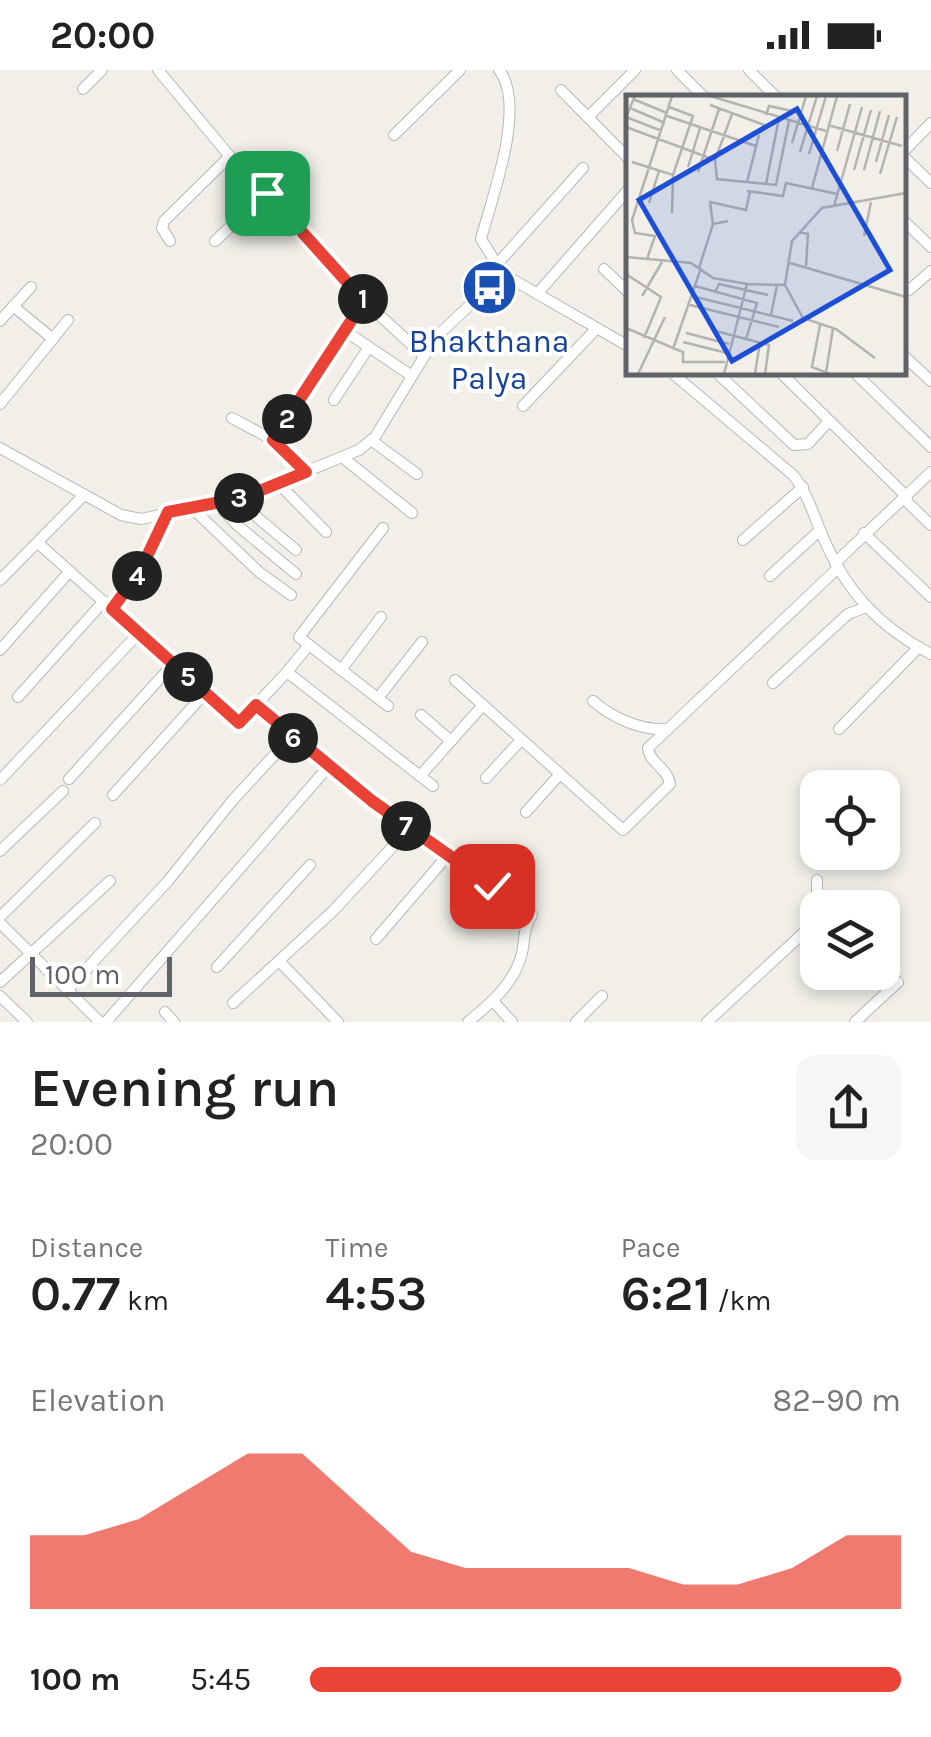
<!DOCTYPE html>
<html lang="en">
<head>
<meta charset="utf-8">
<style>
	body { margin:0; font-family:Karla,sans-serif; background:#f6f6f6; color:#222; height:100vh; display:flex; flex-direction:column; font-size:38px; white-space:nowrap }
	* { box-sizing:border-box; margin:0 }
	p { font-size:32px; color:#767676 }
	.icon { flex:none; width:55px; height:55px; fill:none; stroke:currentColor; stroke-width:2; stroke-linecap:round; stroke-linejoin:round }
	.map { position:relative; height:952px; overflow:hidden }
	.sheet { display:flex; flex-direction:column; background:#fff; flex:1 }
	.sheet>* { flex:none }
	.controls { position:absolute; left:800px; top:700px; display:grid; gap:20px }
	.controls a { display:grid; place-items:center; width:100px; height:100px; border-radius:20px; background:#fff; box-shadow:0 5px 15px #0003; font-size:50px }
	.scale { position:absolute; left:30px; bottom:25px; width:142px; box-sizing:border-box; padding-left:10px; border:5px solid #5f6368; border-top:0; font-size:28px; line-height:35px; white-space:nowrap; color:#5f6368; -webkit-text-stroke:8px #fff; paint-order:stroke }
	.pin { position:absolute; display:grid; place-items:center; width:85px; height:85px; color:#fff; margin:-42px; border-radius:20px; box-shadow:0 5px 15px #0006 }
	.km { position:absolute; width:50px; height:50px; margin:-25px; border-radius:50%; background:#222; color:#fff; font-size:28px; line-height:50px; text-align:center }
	.round { display:grid; place-items:center; flex:none; width:105px; height:105px; border-radius:20px; background:#f6f6f6 }
	.summary { display:flex; align-items:center; justify-content:space-between; height:170px; padding:0 30px }
	h1 { font-size:55px; font-weight:600; line-height:75px }
	.metrics { display:grid; grid-template-columns:repeat(3,1fr); gap:15px; height:170px; padding:10px 30px }
	.metrics div { display:grid; align-content:center }
	.metrics b { font-size:50px; font-weight:600 }
	.metrics small { font-size:28px; font-weight:400 }
	.metrics p { font-size:28px }
	.chart { height:280px; padding:20px 30px }
	.chart p { display:flex; justify-content:space-between }
	.chart svg { width:100%; height:180px; margin-top:10px; fill:#ea4335; opacity:.7 }
	ul { padding:0 30px; list-style:none; font-size:32px }
	li { display:grid; grid-template-columns:160px 120px 1fr; align-items:center; height:75px }
	li i { height:25px; border-radius:12px; background:#ea4335 }
	.status { display:flex; justify-content:space-between; align-items:center; height:70px; padding:0 50px; background:#fff; direction:ltr }
	.status svg { height:28px; fill:currentColor }
	.map>svg:first-child { display:block }
	.lines { fill:none; stroke-linecap:round; stroke-linejoin:round }
	.street-casing { stroke:#b5b8bc; stroke-width:12 }
	.street { stroke:#fff; stroke-width:10 }
	.route-casing { stroke:#fff; stroke-width:20 }
	.route { stroke:#ea4335; stroke-width:12 }
	.labels { text-anchor:middle; stroke-width:8; stroke-linejoin:round; paint-order:stroke }
	.transit-label { font-size:32px; fill:#164399; stroke:#fff }
	.inset-road { fill:none; stroke:#b3b3b1; stroke-width:2.5 }
	.view { fill:#1d4ed8; fill-opacity:0.15; stroke:#1d4ed8; stroke-width:5 }
	.inset-edge { fill:none; stroke:#5f6368; stroke-width:5 }
</style>
</head>
<body>
<div class="status"><b>20:00</b><svg viewBox="0 0 49 12"><path d="M0 12V9h3v3zM5 12V6h3v6zM10 12V3h3v9zM15 12V0h3v12zM26 1h20v11H26zM47 4h2v5h-2z"/></svg></div>
<div class="map">
<svg width="931" height="952" viewBox="0 0 931 952">
	<rect width="100%" height="100%" fill="#f1efe8"/>
	<g class="lines">
		<defs>
			<g id="street">
				<polyline points="158,0 237,95 280,135 364,231 424,286"/>
				<path d="M 499,0 C 527,36 492,127 481,169 L 503,204"/>
				<polyline points="677,0 705,28"/>
				<polyline points="749,0 777,28"/>
				<polyline points="83,19 102,0"/>
				<polyline points="561,20 628,88"/>
				<polyline points="588,47 635,0"/>
				<polyline points="394,65 460,0"/>
				<polyline points="904,81 931,53"/>
				<polyline points="904,87 931,113"/>
				<polyline points="904,151 931,177"/>
				<polyline points="170,171 162,158 164,151 230,86"/>
				<polyline points="215,171 267,123"/>
				<polyline points="499,192 583,98"/>
				<polyline points="604,199 628,222"/>
				<polyline points="904,216 909,220 931,201"/>
				<polyline points="537,224 628,120"/>
				<polyline points="13,236 53,269"/>
				<polyline points="0,251 31,217"/>
				<polyline points="345,261 412,306"/>
				<polyline points="904,286 931,311"/>
				<path d="M 671,302 L 793,405 C 807,422 814,446 823,467 C 846,521 879,557 931,584"/>
				<polyline points="716,302 794,375 808,374 829,351"/>
				<polyline points="780,302 907,427"/>
				<polyline points="854,302 931,377"/>
				<polyline points="334,330 369,277"/>
				<polyline points="0,334 68,250"/>
				<polyline points="523,336 597,258"/>
				<polyline points="232,348 273,370"/>
				<polyline points="371,370 417,404"/>
				<polyline points="0,378 121,445 141,449 241,428 359,380 375,367 436,267 503,204 628,276"/>
				<polyline points="342,387 412,443"/>
				<polyline points="306,401 273,370 364,231"/>
				<polyline points="278,413 326,462"/>
				<polyline points="241,428 258,448 296,480"/>
				<polyline points="904,429 931,455"/>
				<polyline points="217,433 237,455 296,504"/>
				<polyline points="193,439 259,502 291,525"/>
				<polyline points="864,463 931,527"/>
				<polyline points="743,470 803,417"/>
				<polyline points="38,473 239,653 287,602 433,716"/>
				<polyline points="835,493 931,402"/>
				<polyline points="770,506 820,460"/>
				<polyline points="0,510 84,425"/>
				<polyline points="112,539 141,501 168,442"/>
				<polyline points="309,575 299,567 383,458"/>
				<polyline points="0,580 70,501"/>
				<polyline points="341,600 381,547"/>
				<polyline points="287,602 309,575 388,636"/>
				<polyline points="455,610 483,635"/>
				<polyline points="773,613 848,544 864,538"/>
				<polyline points="18,627 104,531"/>
				<polyline points="378,628 422,572"/>
				<path d="M 593,631 C 613,648 641,661 668,659 L 838,498"/>
				<polyline points="256,635 291,667"/>
				<polyline points="421,645 451,671"/>
				<polyline points="839,659 919,577"/>
				<path d="M 420,706 L 483,635 L 623,760 L 670,714 C 668,698 649,693 648,678 L 668,659"/>
				<polyline points="486,708 521,670"/>
				<polyline points="69,709 173,594"/>
				<polyline points="0,710 139,563"/>
				<polyline points="113,725 206,622"/>
				<polyline points="526,742 560,704"/>
				<polyline points="0,781 63,721"/>
				<polyline points="0,847 95,753"/>
				<polyline points="0,853 100,952"/>
				<polyline points="376,869 448,785"/>
				<polyline points="280,892 338,952"/>
				<polyline points="217,897 310,795"/>
				<polyline points="0,912 110,811"/>
				<path d="M 68,919 L 168,811 L 232,731 L 291,667 L 372,731 L 532,845 C 523,859 525,868 522,883 C 515,913 491,933 468,952"/>
				<polyline points="0,926 27,952"/>
				<polyline points="493,931 512,952"/>
				<polyline points="233,933 333,841 410,758"/>
				<polyline points="165,942 174,952"/>
				<polyline points="106,952 329,696"/>
				<polyline points="576,952 602,926"/>
				<polyline points="707,952 812,855 817,841 817,810"/>
				<polyline points="855,952 898,912"/>
			</g>
		</defs>
		<use href="#street" class="street-casing"/>
		<use href="#street" class="street"/>
	</g>
	<g class="lines">
		<defs>
			<polyline id="route" points="267,123 364,231 273,370 306,402 242,428 168,442 140,501 112,539 239,653 256,635 372,731 492,816"/>
		</defs>
		<use href="#route" class="route-casing"/>
		<use href="#route" class="route"/>
	</g>
	<defs>
		<symbol id="bus-disc" viewBox="-11 -11 22 22"><circle r="9.5" fill="#1a4fb4" stroke="#fff"/><path d="M-5-6H5V4H4V6H2V4H-2V6H-4V4H-5ZM-3.5-4V0h7V-4ZM-3.5 1.2v1.5H-2V1.2ZM2 1.2v1.5H3.5V1.2Z" fill="#fff"/></symbol>
	</defs>
	<g fill-rule="evenodd">
		<use href="#bus-disc" x="458" y="186" width="63" height="63"/>
	</g>
	<g class="labels">
		<g class="transit-label">
			<text x="489" y="282">Bhakthana<tspan x="489" dy="37">Palya</tspan></text>
		</g>
	</g>
	<g transform="translate(626 25)">
		<rect width="280" height="280" fill="#f1efe8"/>
		<path class="inset-road" d="M 9,1 L 0,22 L 36,36M 84,1 L 200,36M 7,4 L 41,18M 84,10 L 144,32M 4,13 L 39,28M 106,19 L 89,65 L 91,84 L 150,90 L 163,26M 140,20 L 143,11 L 175,18M 41,21 L 130,51M 202,30 L 276,51M 0,32 L 89,65M 166,48 L 180,1M 211,56 L 224,9M 174,57 L 191,1M 183,59 L 200,1M 6,67 L 47,80 L 67,21 L 43,12M 250,67 L 263,20M 62,72 L 74,33M 228,75 L 245,15M 238,75 L 254,16M 72,77 L 93,14M 254,79 L 271,22M 121,87 L 133,40M 140,89 L 153,23M 186,93 L 211,1M 121,96 L 157,101 L 160,88 L 211,99M 23,108 L 33,76M 208,111 L 236,12M 46,118 L 47,80M 87,129 L 84,107 L 120,115 L 124,96M 173,137 L 182,139 L 180,171M 238,141 L 245,107M 0,162 L 65,168 L 87,183 L 121,189 L 159,190 L 166,146 L 196,113 L 280,98M 21,164 L 29,141 L 9,138 L 6,125 L 46,1M 164,168 L 280,202M 73,173 L 87,129 L 102,126M 0,179 L 35,202 L 18,243M 159,190 L 177,223 L 210,234 L 249,263M 69,191 L 131,208 L 120,244M 89,197 L 93,189 L 142,200M 16,201 L 36,167M 66,201 L 167,226M 64,210 L 153,232M 145,220 L 151,190M 194,230 L 186,272 L 204,279M 0,233 L 57,257 L 57,267 L 99,267M 86,235 L 143,250 L 139,279M 60,238 L 103,249M 57,247 L 101,258M 47,254 L 75,173M 200,278 L 207,233M 12,279 L 39,222M 98,279 L 121,189M 129,279 L 134,247"/>
		<path class="view" d="M 171,14 L 264,175 L 106,266 L 13,105 Z"/>
		<rect width="280" height="280" class="inset-edge"/>
	</g>
</svg>
<div class="controls">
<a><svg class="icon" aria-label="locate" viewBox="0 0 24 24"><circle cx="12" cy="12" r="6"/><path d="M12 2v4M12 18v4M2 12h4M18 12h4"/></svg></a>
<a><svg class="icon" aria-label="layers" viewBox="0 0 24 24"><path d="M12 4l9 5-9 5-9-5zM3 14l9 5 9-5"/></svg></a>
</div>
<div class="scale">100 m</div>
<div class="pin" style="left:267px;top:123px;background:#1e9e55"><svg class="icon" aria-label="arrive" viewBox="0 0 24 24"><path d="M6 21V4h12l-3 4 3 4H6"/></svg></div>
<div class="pin" style="left:492px;top:816px;background:#d93025"><svg class="icon" aria-label="check" viewBox="0 0 24 24"><path d="M5 12l5 5 9-10"/></svg></div>
<b class="km" style="left:363px;top:229px">1</b>
<b class="km" style="left:287px;top:349px">2</b>
<b class="km" style="left:239px;top:428px">3</b>
<b class="km" style="left:137px;top:506px">4</b>
<b class="km" style="left:188px;top:607px">5</b>
<b class="km" style="left:293px;top:668px">6</b>
<b class="km" style="left:406px;top:756px">7</b>
</div>
<section class="sheet">
<div class="summary"><div><h1>Evening run</h1><p>20:00</p></div><a class="round"><svg class="icon" aria-label="share" viewBox="0 0 24 24"><path d="M12 15V3M7 8l5-5 5 5M5 13v7h14v-7"/></svg></a></div>
<div class="metrics">
<div><p>Distance</p><b>0.77<small> km</small></b></div>
<div><p>Time</p><b>4:53</b></div>
<div><p>Pace</p><b>6:21<small> /km</small></b></div>
</div>
<div class="chart"><p><span>Elevation</span>82–90 m</p>
<svg viewBox="0 0 160 44" preserveAspectRatio="none"><path d="M0 44V26L10 26L20 22L30 14L40 6L50 6L60 18L70 30L80 34L90 34L100 34L110 34L120 38L130 38L140 34L150 26L160 26V44z"/></svg>
</div>
<ul>
<li><b>100 m</b>5:45<i style="width:100%"></i></li>
</ul>
</section>
</body>
</html>
